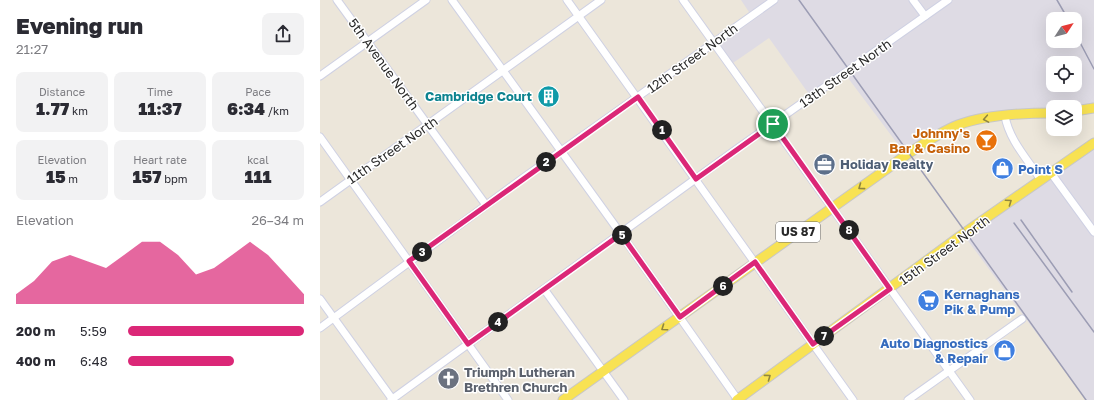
<!DOCTYPE html>
<html lang="en">
<head>
<meta charset="utf-8">
<style>
	body { margin:0; font-family:"Golos Text",sans-serif; background:#f2f2f3; color:#2b2b33; height:100vh; display:flex; flex-direction:column; font-size:15px; white-space:nowrap }
	* { box-sizing:border-box; margin:0 }
	p { font-size:13px; color:#7c7c81 }
	.icon { flex:none; width:22px; height:22px; fill:none; stroke:currentColor; stroke-width:2; stroke-linecap:round; stroke-linejoin:round }
	.map { position:relative; flex:1; overflow:hidden }
	.sheet { display:flex; flex-direction:column; background:#fff; width:320px }
	.sheet>* { flex:none }
	.needle { width:26px; rotate:54deg }
	.buttons { position:absolute; left:726px; top:12px; display:grid; gap:8px }
	.buttons a { display:grid; place-items:center; width:36px; height:36px; border-radius:8px; background:#fff; box-shadow:0 4px 16px #0002; font-size:20px }
	.pin { position:absolute; display:grid; place-items:center; width:34px; height:34px; color:#fff; margin:-17px; border:2px solid #fff; border-radius:50%; box-shadow:0 1px 4px #0007 }
	.km { position:absolute; width:20px; height:20px; margin:-10px; border-radius:50%; background:#222; color:#fff; font-size:11px; line-height:20px; text-align:center }
	.round { display:grid; place-items:center; flex:none; width:42px; height:42px; border-radius:8px; background:#f2f2f3 }
	.summary { display:flex; align-items:center; justify-content:space-between; height:68px; padding:0 16px }
	h1 { font-size:22px; font-weight:800; line-height:30px }
	.stats { display:grid; grid-template-columns:repeat(3,1fr); gap:6px; height:68px; padding:4px 16px }
	.stats div { display:grid; align-content:center; border-radius:8px; background:#f2f2f3; text-align:center }
	.stats b { font-size:17px; font-weight:800 }
	.stats small { font-size:11px; font-weight:400 }
	.stats p { font-size:11px }
	.chart { height:112px; padding:8px 16px }
	.chart p { display:flex; justify-content:space-between }
	.chart svg { width:100%; height:72px; margin-top:4px; fill:#db2777; opacity:.7 }
	ul { padding:0 16px; list-style:none; font-size:13px }
	li { display:grid; grid-template-columns:64px 48px 1fr; align-items:center; height:30px }
	li i { height:10px; border-radius:5px; background:#db2777 }
	main { display:flex; flex:1; min-height:0 }
	.map>svg:first-child { display:block }
	.industrial { fill:#dedbe4; fill-rule:evenodd }
	.lines { fill:none; stroke-linecap:round; stroke-linejoin:round }
	.minor-casing { stroke:#cfd1e3; stroke-width:9 }
	.major-casing { stroke:#c7c7c7; stroke-width:11 }
	.minor { stroke:#fff; stroke-width:7 }
	.major { stroke:#f8e253; stroke-width:9 }
	.rail { stroke:#9c9db4; stroke-width:1.5 }
	.oneway { stroke:#90863e }
	.route-casing { stroke:#fff; stroke-width:8 }
	.route { stroke:#db2777; stroke-width:5 }
	.labels { text-anchor:middle; stroke-width:3; stroke-linejoin:round; paint-order:stroke }
	.shield { fill:#fff; stroke:#696969; stroke-width:1 }
	.shield-label { font-size:12px; font-weight:bold; fill:#292929 }
	.street-label { font-size:13px; fill:#292929; stroke:#fff }
	.culture-label { font-size:13px; font-weight:bold; fill:#0d838f; stroke:#fff; text-anchor:end }
	.food-label { font-size:13px; font-weight:bold; fill:#c56008; stroke:#fff; text-anchor:end }
	.service-label { font-size:13px; font-weight:bold; fill:#4e5e75; stroke:#fff; text-anchor:start }
	.shop-label { font-size:13px; font-weight:bold; fill:#366cbe; stroke:#fff; text-anchor:start }
	.worship-label { font-size:13px; font-weight:bold; fill:#5b616d; stroke:#fff; text-anchor:start }
</style>
</head>
<body>
<main>
<section class="sheet">
<div class="summary"><div><h1>Evening run</h1><p>21:27</p></div><a class="round"><svg class="icon" aria-label="share" viewBox="0 0 24 24"><path d="M12 15V3M7 8l5-5 5 5M5 13v7h14v-7"/></svg></a></div>
<div class="stats">
<div><p>Distance</p><b>1.77<small> km</small></b></div>
<div><p>Time</p><b>11:37</b></div>
<div><p>Pace</p><b>6:34<small> /km</small></b></div>
</div>
<div class="stats">
<div><p>Elevation</p><b>15<small> m</small></b></div>
<div><p>Heart rate</p><b>157<small> bpm</small></b></div>
<div><p>kcal</p><b>111</b></div>
</div>
<div class="chart"><p><span>Elevation</span>26–34 m</p>
<svg viewBox="0 0 160 44" preserveAspectRatio="none"><path d="M0 44V38L10 30L20 18L30 14L40 18L50 22L60 14L70 6L80 6L90 14L100 26L110 22L120 14L130 6L140 14L150 26L160 38V44z"/></svg>
</div>
<ul>
<li><b>200 m</b>5:59<i style="width:100%"></i></li>
<li><b>400 m</b>6:48<i style="width:60%"></i></li>
</ul>
</section>
<div class="map">
<svg width="774" height="400" viewBox="0 0 774 400">
	<rect width="100%" height="100%" fill="#ece6da"/>
	<g class="industrial">
		<path d="M 421,0 L 774,0 L 774,108 L 733,107 L 733,113 L 638,125 L 586,155 L 525,74 L 491,97 L 449,38 L 410,65 L 393,42 L 431,15 ZM 733,19 L 755,19 L 755,41 L 733,41 ZM 733,63 L 755,63 L 755,85 L 733,85 Z"/>
		<polygon points="774,143 774,400 766,400 643,234"/>
	</g>
	<g class="lines">
		<defs>
			<g id="minor">
				<polyline points="17,0 166,205"/>
				<polyline points="132,0 301,234 418,400"/>
				<polyline points="247,0 533,400"/>
				<polyline points="363,0 650,400"/>
				<polyline points="593,0 605,16"/>
				<polyline points="0,76 106,0"/>
				<path d="M 685,116 C 689,140 708,160 721,180"/>
				<polyline points="0,137 188,400"/>
				<polyline points="731,173 774,232"/>
				<polyline points="0,202 281,0"/>
				<polyline points="224,289 304,400"/>
				<polyline points="0,299 73,400"/>
				<polyline points="0,328 203,178 454,0"/>
				<polyline points="71,400 414,151 628,0"/>
				<polyline points="588,400 702,319"/>
			</g>
			<g id="major">
				<polyline points="755,111 774,108"/>
				<path d="M 243,400 L 589,153 C 605,143 620,132 638,125 C 665,115 704,113 733,113"/>
				<polyline points="417,400 643,234 774,143"/>
			</g>
		</defs>
		<use href="#minor" class="minor-casing"/>
		<use href="#major" class="major-casing"/>
		<use href="#minor" class="minor"/>
		<use href="#major" class="major"/>
		<g class="rail">
			<polyline points="479,0 766,400"/>
			<polyline points="737,0 748,19"/>
			<polyline points="755,33 774,69"/>
			<polyline points="701,220 752,292"/>
			<polyline points="694,223 774,332"/>
		</g>
	</g>
	<defs><path id="oneway-chevron" d="M-2-3.5L2.5 0L-2 3.5" fill="none" stroke-width="1.6" stroke-linecap="round" stroke-linejoin="round"/></defs>
	<g class="oneway">
		<use href="#oneway-chevron" transform="translate(666 119) rotate(170)"/>
		<use href="#oneway-chevron" transform="translate(541 187) rotate(144)"/>
		<use href="#oneway-chevron" transform="translate(689 202) rotate(-35)"/>
		<use href="#oneway-chevron" transform="translate(344 328) rotate(145)"/>
		<use href="#oneway-chevron" transform="translate(448 377) rotate(-36)"/>
	</g>
	<g class="lines">
		<defs>
			<polygon id="route" points="318,97 376,179 453,124 570,289 493,344 435,262 360,317 301,234 148,344 89,261"/>
		</defs>
		<use href="#route" class="route-casing"/>
		<use href="#route" class="route"/>
	</g>
	<defs>
		<symbol id="building-disc" viewBox="-11 -11 22 22"><circle r="9.5" fill="#0f9aa8" stroke="#fff"/><path d="M-4-6H4V6H1V3H-1V6H-4ZM-2.5-4.3h1.7v1.8h-1.7ZM.8-4.3h1.7v1.8H.8ZM-2.5-1h1.7V.8h-1.7ZM.8-1h1.7V.8H.8Z" fill="#fff"/></symbol>
		<symbol id="bar-disc" viewBox="-11 -11 22 22"><circle r="9.5" fill="#e8710a" stroke="#fff"/><path d="M-6-5H6L.8 .8V4.5H3.5V6h-7V4.5H-.8V.8Z" fill="#fff"/></symbol>
		<symbol id="office-disc" viewBox="-11 -11 22 22"><circle r="9.5" fill="#5c6f8a" stroke="#fff"/><path d="M-6-3h4V-5.5h4V-3h4V5H-6ZM-1-4.5V-3h2v-1.5ZM-6 0V1H6V0Z" fill="#fff"/></symbol>
		<symbol id="shop-disc" viewBox="-11 -11 22 22"><circle r="9.5" fill="#3f7fe0" stroke="#fff"/><path d="M-5-2.5h2.3a2.7 3.5 0 0 1 5.4 0H5L5.5 6h-11ZM-1.5-2.5h3a1.5 2.3 0 0 0-3 0Z" fill="#fff"/></symbol>
		<symbol id="supermarket-disc" viewBox="-11 -11 22 22"><circle r="9.5" fill="#3f7fe0" stroke="#fff"/><path d="M-6-5.5h2.5l.6 2H6L4.5 2H-2.5L-4.4-4H-6ZM-1.5 3.2a1.3 1.3 0 1 0 .1 0ZM3 3.2a1.3 1.3 0 1 0 .1 0Z" fill="#fff"/></symbol>
		<symbol id="church-disc" viewBox="-11 -11 22 22"><circle r="9.5" fill="#6b7280" stroke="#fff"/><path d="M-1.2-6h2.4v3.5h3.3v2.4h-3.3V6h-2.4V-.1h-3.3v-2.4h3.3Z" fill="#fff"/></symbol>
	</defs>
	<g fill-rule="evenodd">
		<use href="#building-disc" x="216" y="84" width="25" height="25"/>
		<use href="#bar-disc" x="654" y="128" width="25" height="25"/>
		<use href="#office-disc" x="492" y="152" width="25" height="25"/>
		<use href="#shop-disc" x="670" y="156" width="25" height="25"/>
		<use href="#supermarket-disc" x="596" y="288" width="25" height="25"/>
		<use href="#shop-disc" x="672" y="338" width="25" height="25"/>
		<use href="#church-disc" x="116" y="366" width="25" height="25"/>
	</g>
	<g class="labels">
		<rect class="shield" x="456" y="222" width="44" height="20" rx="3"/>
		<g class="shield-label">
			<text x="478" y="236">US 87</text>
		</g>
		<g class="street-label">
			<text transform="translate(372 58) rotate(-36)" y="5">12th Street North</text>
			<text transform="translate(64 64) rotate(54)" y="5">5th Avenue North</text>
			<text transform="translate(525 73) rotate(-35)" y="5">13th Street North</text>
			<text transform="translate(72 150) rotate(-35)" y="5">11th Street North</text>
			<text transform="translate(624 250) rotate(-36)" y="5">15th Street North</text>
		</g>
		<g class="culture-label">
			<text x="212" y="101">Cambridge Court</text>
		</g>
		<g class="food-label">
			<text x="650" y="138">Johnny's<tspan x="650" dy="15">Bar &amp; Casino</tspan></text>
		</g>
		<g class="service-label">
			<text x="520" y="169">Holiday Realty</text>
		</g>
		<g class="shop-label">
			<text x="698" y="174">Point S</text>
			<text x="624" y="299">Kernaghans<tspan x="624" dy="15">Pik &amp; Pump</tspan></text>
			<text x="668" y="348" text-anchor="end">Auto Diagnostics<tspan x="668" dy="15">&amp; Repair</tspan></text>
		</g>
		<g class="worship-label">
			<text x="144" y="377">Triumph Lutheran<tspan x="144" dy="15">Brethren Church</tspan></text>
		</g>
	</g>
</svg>
<div class="buttons">
<a><svg class="needle" viewBox="-14 -14 28 28"><path d="M0-13l5 13h-10z" fill="#e53935"/><path d="M0 13l5-13h-10z" fill="#7c7c81"/></svg></a>
<a><svg class="icon" aria-label="locate" viewBox="0 0 24 24"><circle cx="12" cy="12" r="6"/><path d="M12 2v4M12 18v4M2 12h4M18 12h4"/></svg></a>
<a><svg class="icon" aria-label="layers" viewBox="0 0 24 24"><path d="M12 4l9 5-9 5-9-5zM3 14l9 5 9-5"/></svg></a>
</div>
<div class="pin" style="left:453px;top:124px;background:#1e9e55"><svg class="icon" aria-label="arrive" viewBox="0 0 24 24"><path d="M6 21V4h12l-3 4 3 4H6"/></svg></div>
<b class="km" style="left:342px;top:130px">1</b>
<b class="km" style="left:226px;top:162px">2</b>
<b class="km" style="left:102px;top:252px">3</b>
<b class="km" style="left:178px;top:322px">4</b>
<b class="km" style="left:302px;top:235px">5</b>
<b class="km" style="left:403px;top:286px">6</b>
<b class="km" style="left:504px;top:336px">7</b>
<b class="km" style="left:529px;top:230px">8</b>
</div>
</main>
</body>
</html>
